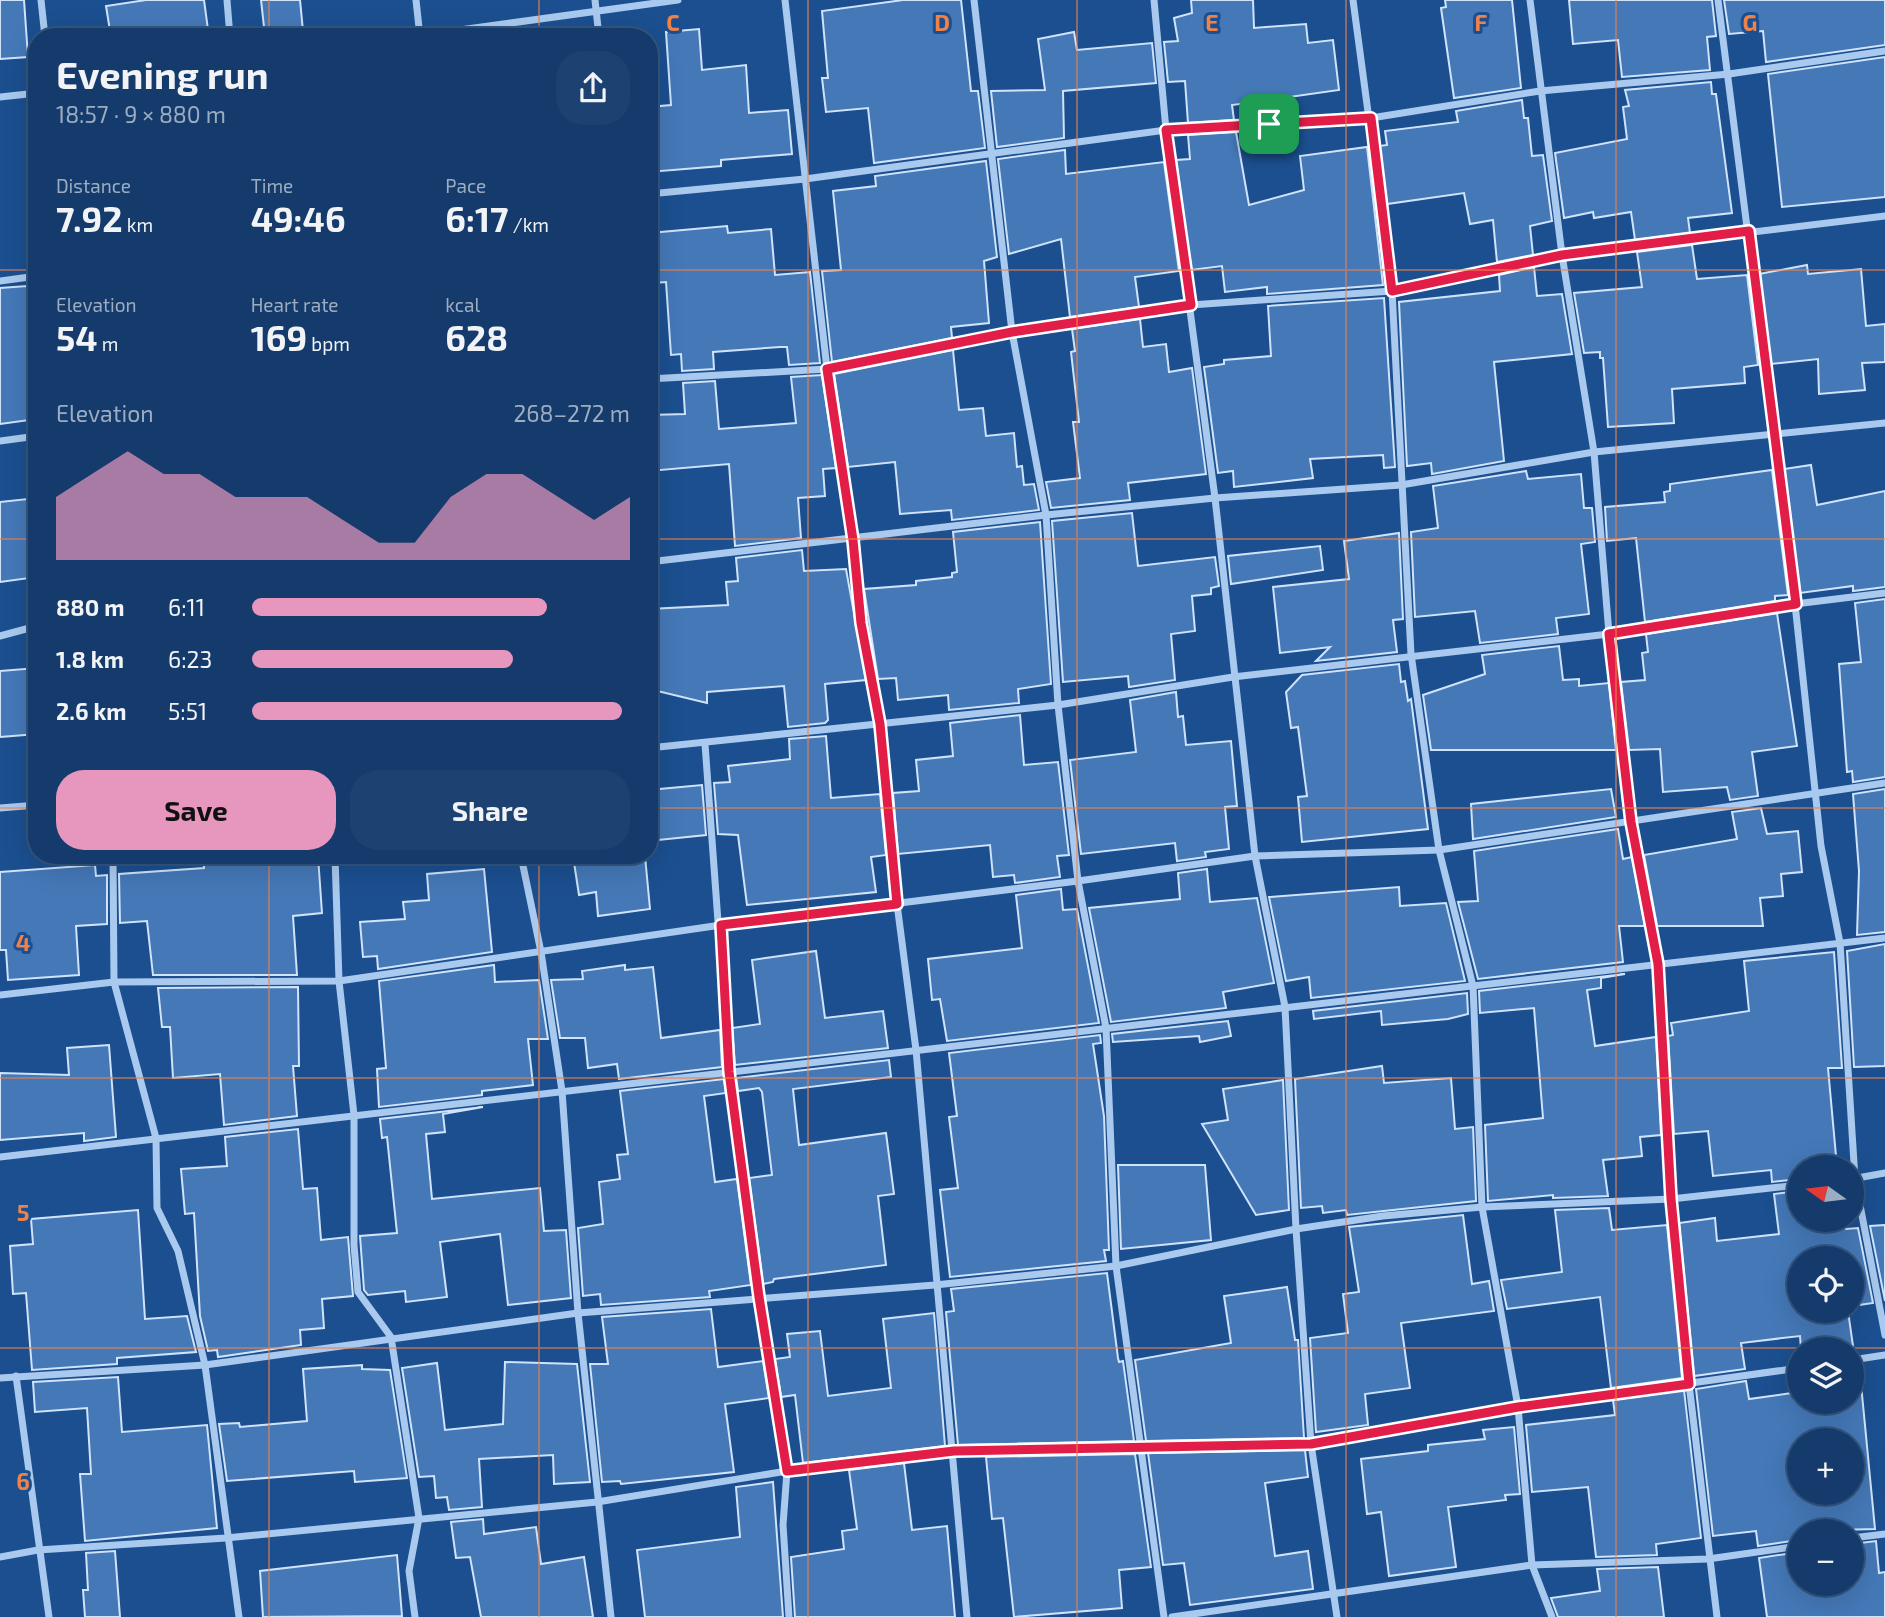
<!DOCTYPE html>
<html lang="en">
<head>
<meta charset="utf-8">
<style>
	body { margin:0; font-family:"Exo 2",sans-serif; background:#1d4271; color:#f1f3f6; height:100vh; display:flex; flex-direction:column; font-size:26px; white-space:nowrap }
	* { box-sizing:border-box; margin:0 }
	p { font-size:23px; color:#9dadc1 }
	.icon { flex:none; width:38px; height:38px; fill:none; stroke:currentColor; stroke-width:2; stroke-linecap:round; stroke-linejoin:round }
	.map { position:relative; flex:1; overflow:hidden }
	.details { position:absolute; left:28px; top:28px; width:630px; height:836px; display:flex; flex-direction:column; background:#143b6b; border-radius:28px; box-shadow:0 7px 28px #0002,0 0 0 2px #33557e }
	.details>* { flex:none }
	.needle { width:46px; rotate:284deg }
	.buttons { position:absolute; left:1787px; top:1155px; display:grid; gap:14px }
	.buttons a { display:grid; place-items:center; width:77px; height:77px; border-radius:50%; background:#143b6b; box-shadow:0 7px 28px #0002,0 0 0 2px #33557e; font-size:35px }
	.pin { position:absolute; display:grid; place-items:center; width:60px; height:60px; color:#fff; margin:-30px; border-radius:14px; box-shadow:0 4px 10px #0006 }
	.round { display:grid; place-items:center; flex:none; width:74px; height:74px; border-radius:28px; background:#1d4271 }
	.overview { display:flex; align-items:center; justify-content:space-between; height:119px; padding:0 28px }
	h1 { font-size:38px; font-weight:700; line-height:52px }
	.stats { display:grid; grid-template-columns:repeat(3,1fr); gap:10px; height:119px; padding:7px 28px }
	.stats div { display:grid; align-content:center }
	.stats b { font-size:35px; font-weight:700 }
	.stats small { font-size:19px; font-weight:400 }
	.stats p { font-size:19px }
	.chart { height:196px; padding:14px 28px }
	.chart p { display:flex; justify-content:space-between }
	.chart svg { width:100%; height:126px; margin-top:7px; fill:#e797bd; opacity:.7 }
	.button { display:flex; gap:14px; margin-top:auto; padding:14px 28px }
	.button a { flex:1; height:80px; border-radius:28px; background:#e797bd; color:#111; font-size:28px; font-weight:700; line-height:80px; text-align:center }
	.button a+a { background:#1d4271; color:#f1f3f6 }
	ul { padding:0 28px; list-style:none; font-size:23px }
	li { display:grid; grid-template-columns:112px 84px 1fr; align-items:center; height:52px }
	li i { height:18px; border-radius:9px; background:#e797bd }
	.map>svg:first-child { display:block }
	.building { fill:#4478b7; stroke:#cfe3fa; stroke-width:2; fill-rule:evenodd }
	.lines { fill:none; stroke-linecap:round; stroke-linejoin:round }
	.street { stroke:#a9c9ee; stroke-width:7 }
	.route-casing { stroke:#fff; stroke-width:14 }
	.route { stroke:#e11d48; stroke-width:9 }
	.grid { fill:none; stroke:#ee8249; stroke-width:2; stroke-opacity:0.55 }
	.grid-label { font-size:23px; text-anchor:middle; font-weight:bold; fill:#ee8249; stroke:#1b4f8f; stroke-width:6; stroke-linejoin:round; paint-order:stroke }
</style>
</head>
<body>
<div class="map">
<svg width="1885" height="1617" viewBox="0 0 1885 1617">
	<rect width="100%" height="100%" fill="#1b4f8f"/>
	<g class="building">
		<polygon points="0,0 24,0 28,57 0,59"/>
		<polygon points="146,0 204,0 209,37 111,37 106,6"/>
		<polygon points="261,0 300,0 303,31 265,36"/>
		<polygon points="903,0 961,0 971,91 978,91 985,148 874,163 868,108 826,112 822,78 828,78 822,11"/>
		<polygon points="1191,0 1253,0 1254,28 1306,24 1308,43 1333,40 1339,90 1232,105 1234,120 1188,123 1185,81 1168,82 1164,42 1178,41 1174,18 1192,13"/>
		<polygon points="1445,0 1512,0 1521,88 1454,98 1441,8 1446,7"/>
		<polygon points="1569,0 1712,0 1716,36 1707,37 1710,70 1622,77 1618,40 1573,44"/>
		<polygon points="1724,0 1885,0 1885,45 1766,62 1763,31 1729,34"/>
		<polygon points="699,29 702,70 746,65 749,113 788,110 792,154 721,160 721,166 649,172 649,107 671,105 666,32"/>
		<polygon points="1074,32 1077,50 1152,43 1156,83 1063,91 1064,138 997,147 991,91 1045,90 1038,39"/>
		<polygon points="1885,57 1885,197 1782,207 1768,74"/>
		<polygon points="1711,82 1712,94 1716,94 1732,213 1688,218 1690,233 1635,240 1631,212 1594,218 1593,212 1564,218 1555,153 1627,139 1623,107 1629,106 1625,90"/>
		<polygon points="1522,100 1524,118 1528,118 1532,156 1543,155 1552,221 1530,226 1533,255 1497,262 1493,220 1470,224 1464,193 1387,204 1379,146 1387,145 1385,131 1458,122 1456,111"/>
		<polygon points="1236,132 1249,205 1304,190 1300,156 1367,147 1383,285 1267,294 1267,287 1225,292 1222,266 1191,270 1176,160 1190,159 1188,135"/>
		<polygon points="1065,150 1066,174 1164,162 1179,271 1135,277 1139,307 1070,317 1061,239 1009,254 998,159"/>
		<polygon points="986,161 997,257 984,261 989,323 951,327 952,338 832,362 822,271 841,270 833,191 876,186 875,176"/>
		<polygon points="727,226 728,233 771,229 775,275 810,272 820,363 789,365 787,347 780,347 713,352 714,369 682,371 681,354 671,355 666,282 654,283 650,233"/>
		<polygon points="1692,245 1697,279 1747,275 1758,365 1744,367 1745,383 1672,389 1674,423 1608,427 1603,358 1600,358 1600,352 1584,353 1574,293 1642,287 1637,252"/>
		<polygon points="1807,265 1808,274 1861,269 1866,326 1885,324 1885,362 1862,363 1865,390 1819,394 1818,359 1771,364 1759,274"/>
		<polygon points="1534,267 1537,296 1562,294 1572,354 1494,362 1504,461 1432,474 1431,463 1407,466 1399,302 1500,291 1499,275"/>
		<polygon points="27,286 37,383 37,419 0,424 0,288"/>
		<polygon points="1384,298 1395,467 1384,468 1383,455 1310,459 1313,478 1234,487 1233,471 1218,473 1204,367 1224,364 1224,360 1271,356 1268,306"/>
		<polygon points="1140,319 1143,347 1166,344 1169,372 1192,368 1206,474 1128,483 1130,500 1051,508 1046,482 1080,478 1073,422 1079,422 1071,352 1075,351 1072,329"/>
		<polygon points="953,350 959,410 983,408 986,436 1014,433 1017,467 1022,466 1024,485 1034,484 1039,510 952,520 951,510 900,514 895,462 848,467 834,374"/>
		<polygon points="822,375 836,468 823,469 825,496 798,498 801,538 735,546 729,464 649,471 649,415 685,414 683,383 715,381 719,429 796,423 791,377"/>
		<polygon points="1811,465 1817,505 1885,491 1885,587 1853,591 1853,586 1800,593 1784,469"/>
		<polygon points="1772,470 1788,595 1775,596 1775,601 1645,622 1636,538 1607,541 1605,507 1665,502 1664,492 1670,491 1670,484"/>
		<polygon points="1526,471 1528,479 1581,474 1584,508 1592,508 1595,542 1581,544 1589,614 1556,618 1558,634 1480,643 1475,611 1415,617 1411,532 1438,528 1433,486"/>
		<polygon points="37,498 37,577 0,582 0,502"/>
		<polygon points="1132,513 1138,566 1215,557 1219,586 1211,588 1211,594 1192,596 1195,631 1171,634 1175,680 1129,687 1128,676 1063,682 1052,521"/>
		<polygon points="1040,522 1051,684 1018,689 1019,703 949,710 948,695 898,700 896,678 878,679 864,589 916,585 916,581 952,577 952,573 957,572 953,532"/>
		<polygon points="1399,533 1403,619 1393,620 1397,652 1316,661 1330,647 1280,653 1273,587 1349,579 1344,541"/>
		<polygon points="1320,546 1323,570 1231,584 1228,556"/>
		<polygon points="802,550 804,571 846,569 866,680 825,684 828,720 825,723 788,727 784,686 707,692 707,703 649,689 649,609 728,605 726,582 738,581 736,558"/>
		<polygon points="1885,599 1885,777 1853,782 1852,771 1847,772 1839,664 1861,662 1855,603"/>
		<polygon points="1777,613 1797,746 1752,752 1758,796 1730,800 1727,787 1663,792 1660,749 1629,750 1621,682 1645,680 1642,653 1648,652 1646,634"/>
		<polygon points="1559,646 1563,680 1579,679 1579,686 1609,683 1616,750 1431,750 1423,695 1485,674 1482,655"/>
		<polygon points="1399,664 1401,682 1405,681 1408,701 1411,699 1428,829 1302,842 1298,797 1307,796 1298,727 1291,728 1286,692 1302,675"/>
		<polygon points="37,668 37,734 0,737 0,671"/>
		<polygon points="1176,692 1178,717 1183,716 1186,745 1231,741 1237,806 1225,807 1229,849 1205,852 1206,857 1177,861 1175,843 1081,854 1070,760 1136,752 1130,700"/>
		<polygon points="1020,715 1024,765 1058,762 1069,855 1057,856 1060,877 1015,883 1014,875 993,877 990,845 898,854 893,793 919,791 916,760 953,756 950,723"/>
		<polygon points="826,736 831,798 880,794 886,855 871,857 876,892 747,905 738,835 718,834 714,783 730,782 728,766 790,759 789,739"/>
		<polygon points="702,785 706,835 649,841 649,790"/>
		<polygon points="1611,789 1616,817 1473,839 1471,804"/>
		<polygon points="1885,789 1885,932 1857,935 1859,871 1853,794"/>
		<polygon points="1761,808 1767,834 1798,831 1802,872 1781,874 1783,896 1760,898 1763,926 1657,926 1644,855 1737,839 1732,812"/>
		<polygon points="1618,829 1623,859 1632,857 1645,926 1619,926 1623,962 1478,979 1458,902 1478,901 1474,851"/>
		<polygon points="203,856 238,856 239,860 318,856 322,913 293,916 297,975 153,975 147,921 120,923 119,874 204,868"/>
		<polygon points="573,856 645,856 650,909 598,916 596,892 579,895"/>
		<polygon points="95,865 96,876 107,875 107,924 76,926 79,975 8,980 6,950 0,950 0,872"/>
		<polygon points="484,869 492,952 378,969 377,956 363,957 360,922 405,919 403,902 429,900 427,874"/>
		<polygon points="1207,869 1210,902 1257,898 1274,983 1223,992 1226,1008 1111,1022 1089,908 1180,899 1178,873"/>
		<polygon points="1399,887 1400,906 1446,903 1465,981 1311,998 1309,977 1286,981 1269,897"/>
		<polygon points="1061,889 1063,910 1077,909 1099,1023 947,1041 940,999 932,1000 928,959 1022,948 1016,895"/>
		<polygon points="1885,944 1885,1066 1854,1067 1847,951"/>
		<polygon points="816,951 825,1018 883,1011 888,1048 735,1065 732,1028 760,1024 752,960"/>
		<polygon points="1834,952 1842,1068 1828,1068 1837,1167 1799,1167 1799,1179 1772,1182 1771,1170 1713,1176 1708,1131 1674,1134 1668,1036 1673,1035 1671,1023 1749,1011 1744,961"/>
		<polygon points="494,965 495,982 539,980 548,1039 528,1039 533,1085 482,1091 482,1095 379,1107 377,1069 386,1068 379,981"/>
		<polygon points="625,965 625,970 653,967 661,1038 720,1030 722,1067 619,1079 617,1064 588,1068 585,1038 560,1038 551,980 583,979 582,971"/>
		<polygon points="1625,974 1601,978 1601,988 1587,990 1595,1046 1656,1037 1661,1135 1640,1137 1642,1156 1603,1160 1608,1196 1553,1198 1553,1195 1488,1201 1485,1125 1543,1118 1534,1008 1480,1013 1479,991"/>
		<polygon points="298,987 299,1066 293,1066 297,1116 224,1125 220,1074 173,1078 170,1027 162,1027 158,988"/>
		<polygon points="1467,993 1468,1014 1448,1019 1382,1025 1381,1011 1314,1019 1313,1011"/>
		<polygon points="1228,1021 1231,1036 1200,1042 1199,1036 1113,1042 1112,1034"/>
		<polygon points="1100,1035 1101,1043 1093,1044 1104,1116 1109,1250 1104,1250 1106,1261 950,1277 940,1190 958,1188 949,1117 957,1116 949,1053"/>
		<polygon points="109,1045 116,1137 84,1141 84,1133 0,1140 0,1073 69,1075 67,1048"/>
		<polygon points="889,1060 891,1077 793,1089 799,1145 886,1133 894,1194 878,1196 886,1265 774,1279 773,1282 763,1284 749,1178 772,1175 762,1092 759,1088 738,1091 736,1078"/>
		<polygon points="1382,1066 1384,1083 1451,1078 1455,1129 1473,1127 1476,1201 1347,1215 1346,1210 1323,1213 1322,1206 1301,1208 1295,1079"/>
		<polygon points="724,1079 726,1093 704,1096 715,1182 737,1179 751,1285 709,1291 710,1297 601,1305 600,1294 583,1296 578,1228 603,1224 599,1182 620,1179 617,1155 628,1154 620,1091"/>
		<polygon points="1283,1080 1289,1210 1256,1215 1202,1124 1228,1120 1223,1089"/>
		<polygon points="483,1107 443,1114 445,1132 426,1134 432,1199 540,1188 544,1231 566,1230 571,1298 508,1305 500,1234 440,1242 447,1297 406,1302 405,1291 368,1295 364,1290 360,1236 397,1233 387,1137 382,1138 380,1119"/>
		<polygon points="298,1129 303,1189 317,1188 321,1240 348,1237 353,1296 322,1299 324,1328 300,1330 301,1345 218,1357 217,1350 208,1351 200,1316 194,1213 185,1214 181,1169 227,1166 225,1137"/>
		<polygon points="1118,1165 1205,1165 1211,1240 1121,1249"/>
		<polygon points="1799,1191 1799,1220 1843,1220 1846,1229 1858,1228 1873,1303 1852,1306 1852,1258 1799,1258 1799,1311 1848,1311 1854,1353 1852,1354 1852,1349 1801,1349 1800,1336 1741,1343 1745,1369 1694,1376 1679,1223 1715,1218 1717,1241 1779,1234 1774,1194"/>
		<polygon points="1609,1208 1612,1230 1667,1225 1682,1378 1611,1388 1600,1297 1507,1309 1501,1280 1562,1272 1555,1210"/>
		<polygon points="138,1210 145,1319 187,1316 196,1352 117,1358 117,1364 32,1370 26,1293 13,1294 10,1246 33,1244 31,1219"/>
		<polygon points="1463,1215 1472,1284 1489,1281 1494,1311 1401,1323 1410,1388 1365,1394 1368,1425 1316,1432 1310,1338 1348,1333 1343,1294 1359,1292 1349,1227"/>
		<polygon points="1885,1225 1885,1301 1870,1226"/>
		<polygon points="1107,1273 1118,1358 1119,1362 1123,1361 1134,1441 958,1445 946,1312 954,1311 951,1289"/>
		<polygon points="1287,1287 1295,1340 1298,1340 1304,1438 1146,1441 1135,1360 1231,1343 1224,1296"/>
		<polygon points="711,1309 718,1367 763,1361 769,1398 725,1404 734,1472 621,1484 620,1481 602,1482 590,1364 608,1364 602,1317"/>
		<polygon points="934,1313 945,1446 803,1463 795,1395 781,1397 775,1359 790,1357 787,1334 820,1331 828,1396 891,1388 883,1319"/>
		<polygon points="505,1362 577,1364 590,1482 554,1484 553,1455 479,1459 482,1507 449,1510 447,1497 436,1498 434,1476 419,1477 402,1368 437,1363 445,1430 503,1424"/>
		<polygon points="362,1365 362,1369 390,1370 407,1478 355,1482 354,1471 227,1481 219,1424 239,1423 240,1427 307,1421 303,1369"/>
		<path d="M 1852,1366 L 1856,1366 L 1861,1384 L 1875,1529 L 1799,1531 L 1799,1540 L 1758,1546 L 1756,1531 L 1713,1536 L 1696,1389 L 1746,1381 L 1749,1399 L 1799,1392 L 1799,1402 L 1852,1402 ZM 1799,1440 L 1852,1440 L 1852,1493 L 1799,1493 Z"/>
		<polygon points="118,1377 122,1432 207,1425 217,1528 85,1541 80,1474 91,1474 87,1408 35,1412 33,1382"/>
		<polygon points="1684,1390 1701,1538 1656,1544 1657,1555 1596,1557 1588,1487 1532,1492 1526,1425 1615,1415 1613,1400"/>
		<polygon points="1514,1427 1520,1494 1505,1495 1506,1500 1448,1507 1456,1567 1389,1576 1381,1512 1367,1514 1361,1459 1428,1451 1428,1445 1485,1439 1483,1430"/>
		<polygon points="1305,1450 1308,1477 1265,1483 1275,1556 1308,1551 1313,1589 1190,1605 1184,1563 1163,1565 1148,1453"/>
		<polygon points="1135,1454 1151,1567 1119,1570 1122,1608 1014,1617 1003,1518 992,1519 986,1457"/>
		<polygon points="904,1463 912,1530 947,1526 955,1617 795,1617 791,1557 844,1549 842,1531 857,1529 849,1470"/>
		<polygon points="773,1482 783,1617 645,1617 637,1550 740,1537 736,1487"/>
		<polygon points="483,1519 484,1534 536,1527 541,1564 584,1557 593,1617 481,1617 470,1557 456,1558 451,1522"/>
		<polygon points="1876,1541 1879,1573 1885,1572 1885,1617 1767,1617 1759,1558 1799,1552 1799,1584 1852,1584 1852,1544"/>
		<polygon points="115,1551 120,1617 85,1617 83,1590 88,1590 86,1553"/>
		<polygon points="397,1555 402,1616 263,1617 260,1571"/>
		<polygon points="1658,1567 1664,1617 1558,1617 1551,1598 1600,1591 1597,1569"/>
	</g>
	<g class="lines">
		<g class="street">
			<polyline points="41,0 45,37"/>
			<polyline points="227,0 230,37"/>
			<polyline points="416,0 420,37"/>
			<polyline points="595,0 599,37"/>
			<polyline points="785,0 827,369 853,540 861,623 880,724 897,904 916,1050 967,1617"/>
			<polyline points="974,0 1012,332 1046,515 1058,705 1078,881 1106,1028 1116,1266 1164,1617"/>
			<polyline points="1154,0 1166,130 1215,498 1255,856 1285,1007 1296,1229 1311,1444 1337,1617"/>
			<polyline points="1353,0 1392,291 1411,654 1439,850 1473,986 1482,1207 1518,1407 1532,1565 1552,1617"/>
			<polyline points="1530,0 1562,255 1594,452 1609,634 1631,822 1658,964 1671,1199 1689,1384 1717,1617"/>
			<polyline points="1718,0 1795,604 1821,846 1840,943 1855,1179 1885,1335"/>
			<polyline points="409,37 678,0"/>
			<polyline points="0,97 37,93"/>
			<polyline points="649,194 805,179 1166,130 1371,118 1540,91 1729,74 1885,51"/>
			<polyline points="0,281 37,276"/>
			<polyline points="649,379 827,369 1012,332 1191,305 1392,291 1562,255 1885,216"/>
			<polyline points="0,441 37,436"/>
			<polyline points="649,562 1046,515 1215,498 1401,485 1594,452 1885,423"/>
			<polyline points="0,636 37,626"/>
			<polyline points="705,744 729,1072 759,1297 787,1471 783,1525 789,1617"/>
			<polyline points="649,748 1058,705 1233,677 1609,634 1795,604 1885,593"/>
			<polyline points="0,808 37,805"/>
			<polyline points="113,856 114,982 156,1138 157,1208 178,1251 205,1365 239,1617"/>
			<polyline points="335,856 339,981 354,1115 354,1245 358,1292 391,1337 419,1518 409,1571 415,1617"/>
			<polyline points="521,856 541,952 562,1091 578,1313 611,1617"/>
			<polyline points="0,995 114,982 339,981 721,925 1078,881 1255,856 1439,850 1885,783"/>
			<polyline points="0,1157 1885,938"/>
			<polyline points="1852,1179 1885,1173"/>
			<polyline points="1852,1360 1885,1355"/>
			<polyline points="16,1376 49,1617"/>
			<polyline points="0,1378 205,1365 578,1313 935,1285 1116,1266 1296,1229 1383,1216 1482,1207 1671,1199 1799,1185"/>
			<polyline points="1852,1538 1885,1534"/>
			<polyline points="0,1557 38,1550 226,1538 597,1502 787,1471 954,1451 1311,1444 1518,1407 1799,1368"/>
			<polyline points="1172,1617 1532,1565 1708,1559 1799,1546"/>
		</g>
	</g>
	<g class="lines">
		<defs>
			<polygon id="route" points="1371,118 1392,291 1562,255 1749,231 1796,604 1609,634 1631,822 1658,964 1671,1199 1689,1384 1518,1407 1311,1444 954,1451 787,1471 759,1297 729,1072 721,925 897,904 880,724 861,623 853,540 827,369 1012,332 1191,305 1166,130"/>
		</defs>
		<use href="#route" class="route-casing"/>
		<use href="#route" class="route"/>
	</g>
	<path class="grid" d="M 269,0 L 269,37M 539,0 L 539,37M 808,0 L 808,1617M 1077,0 L 1077,1617M 1346,0 L 1346,1617M 1616,0 L 1616,1617M 0,270 L 37,270M 649,270 L 1885,270M 0,539 L 37,539M 649,539 L 1885,539M 0,808 L 37,808M 649,808 L 1885,808M 269,856 L 269,1617M 539,856 L 539,1617M 0,1078 L 1885,1078M 0,1348 L 1885,1348"/>
	<g class="grid-label">
		<text x="673" y="31">C</text>
		<text x="942" y="31">D</text>
		<text x="1212" y="31">E</text>
		<text x="1481" y="31">F</text>
		<text x="1750" y="31">G</text>
		<text x="23" y="951">4</text>
		<text x="23" y="1221">5</text>
		<text x="23" y="1490">6</text>
	</g>
</svg>
<div class="buttons">
<a><svg class="needle" viewBox="-14 -14 28 28"><path d="M0-13l5 13h-10z" fill="#e53935"/><path d="M0 13l5-13h-10z" fill="#9dadc1"/></svg></a>
<a><svg class="icon" aria-label="locate" viewBox="0 0 24 24"><circle cx="12" cy="12" r="6"/><path d="M12 2v4M12 18v4M2 12h4M18 12h4"/></svg></a>
<a><svg class="icon" aria-label="layers" viewBox="0 0 24 24"><path d="M12 4l9 5-9 5-9-5zM3 14l9 5 9-5"/></svg></a>
<a>+</a>
<a>−</a>
</div>
<div class="pin" style="left:1269px;top:124px;background:#1e9e55"><svg class="icon" aria-label="arrive" viewBox="0 0 24 24"><path d="M6 21V4h12l-3 4 3 4H6"/></svg></div>
<section class="details">
<div class="overview"><div><h1>Evening run</h1><p>18:57 · 9 × 880 m</p></div><a class="round"><svg class="icon" aria-label="share" viewBox="0 0 24 24"><path d="M12 15V3M7 8l5-5 5 5M5 13v7h14v-7"/></svg></a></div>
<div class="stats">
<div><p>Distance</p><b>7.92<small> km</small></b></div>
<div><p>Time</p><b>49:46</b></div>
<div><p>Pace</p><b>6:17<small> /km</small></b></div>
</div>
<div class="stats">
<div><p>Elevation</p><b>54<small> m</small></b></div>
<div><p>Heart rate</p><b>169<small> bpm</small></b></div>
<div><p>kcal</p><b>628</b></div>
</div>
<div class="chart"><p><span>Elevation</span>268–272 m</p>
<svg viewBox="0 0 160 44" preserveAspectRatio="none"><path d="M0 44V22L10 14L20 6L30 14L40 14L50 22L60 22L70 22L80 30L90 38L100 38L110 22L120 14L130 14L140 22L150 30L160 22V44z"/></svg>
</div>
<ul>
<li><b>880 m</b>6:11<i style="width:78%"></i></li>
<li><b>1.8 km</b>6:23<i style="width:69%"></i></li>
<li><b>2.6 km</b>5:51<i style="width:98%"></i></li>
</ul>
<div class="button"><a>Save</a><a>Share</a></div>
</section>
</div>
</body>
</html>
